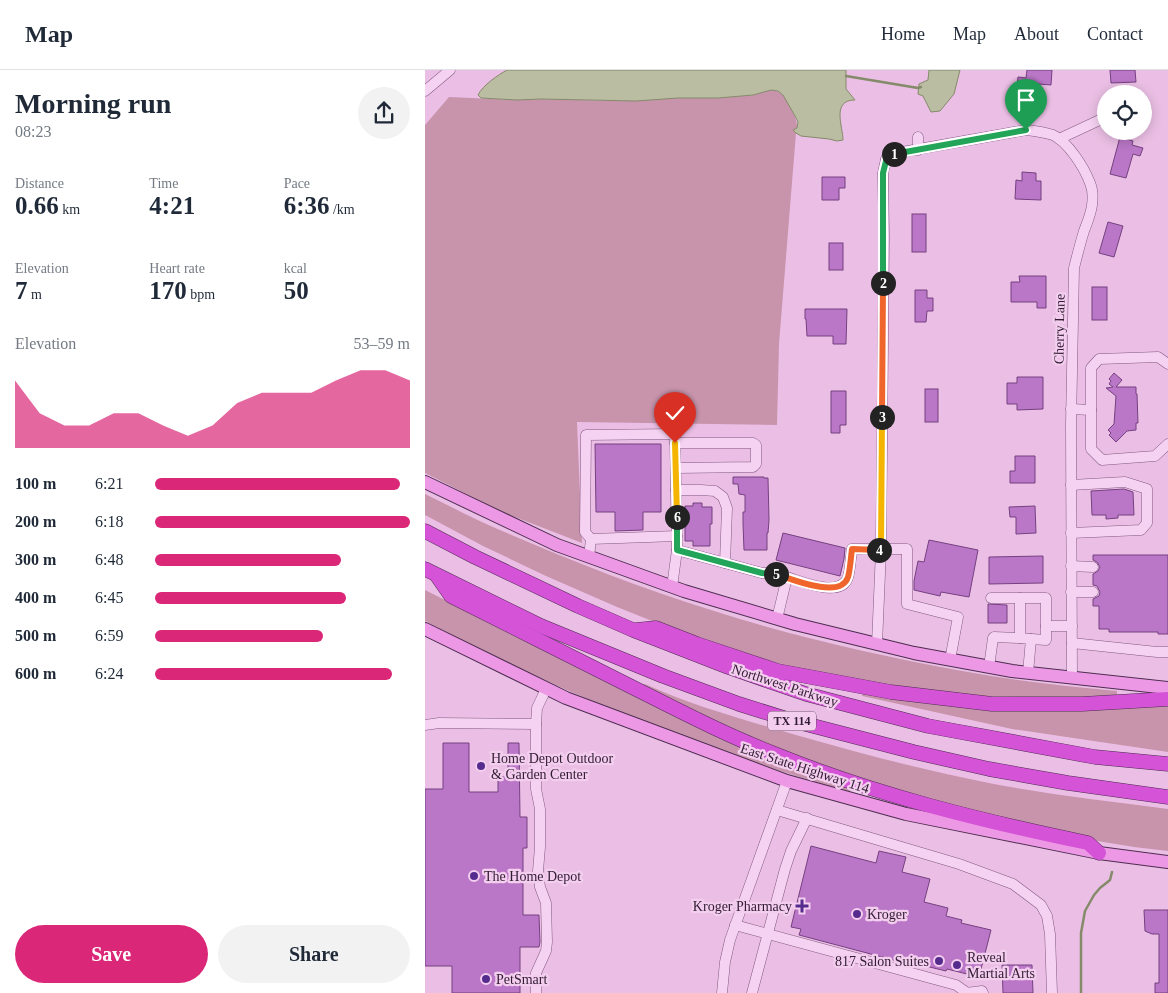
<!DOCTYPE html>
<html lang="en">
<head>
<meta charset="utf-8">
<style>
	body { margin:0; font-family:Georgia,serif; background:#f2f2f3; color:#1f2937; height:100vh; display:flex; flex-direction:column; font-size:19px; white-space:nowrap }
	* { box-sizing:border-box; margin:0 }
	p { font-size:16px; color:#747a83 }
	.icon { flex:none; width:28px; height:28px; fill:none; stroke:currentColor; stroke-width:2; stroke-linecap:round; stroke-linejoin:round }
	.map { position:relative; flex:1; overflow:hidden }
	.sheet { display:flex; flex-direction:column; background:#fff; width:425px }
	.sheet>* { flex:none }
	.controls { position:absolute; left:672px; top:15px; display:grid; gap:10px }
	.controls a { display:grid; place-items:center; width:55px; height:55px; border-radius:50%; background:#fff; box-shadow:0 2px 12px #0003; font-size:25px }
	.pin { position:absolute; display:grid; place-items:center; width:42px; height:42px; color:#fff; margin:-51px -21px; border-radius:50% 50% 50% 0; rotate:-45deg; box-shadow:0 0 5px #0007 }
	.pin .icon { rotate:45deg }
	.km { position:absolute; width:25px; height:25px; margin:-12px; border-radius:50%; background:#222; color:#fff; font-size:14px; line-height:25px; text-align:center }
	.round { display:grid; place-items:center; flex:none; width:52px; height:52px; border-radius:26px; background:#f2f2f3 }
	.summary { display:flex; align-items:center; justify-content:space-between; height:85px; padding:0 15px }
	h1 { font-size:28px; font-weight:600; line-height:38px }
	.metrics { display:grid; grid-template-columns:repeat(3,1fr); gap:8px; height:85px; padding:5px 15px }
	.metrics div { display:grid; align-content:center }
	.metrics b { font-size:25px; font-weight:600 }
	.metrics small { font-size:14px; font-weight:400 }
	.metrics p { font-size:14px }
	.chart { height:140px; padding:10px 15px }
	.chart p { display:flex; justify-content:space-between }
	.chart svg { width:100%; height:90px; margin-top:5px; fill:#db2777; opacity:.7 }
	.action { display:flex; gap:10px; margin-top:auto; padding:10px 15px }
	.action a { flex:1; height:58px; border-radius:30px; background:#db2777; color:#fff; font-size:20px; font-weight:600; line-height:58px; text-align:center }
	.action a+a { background:#f2f2f3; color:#1f2937 }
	ul { padding:0 15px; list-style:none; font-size:16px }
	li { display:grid; grid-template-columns:80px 60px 1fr; align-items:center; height:38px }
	li i { height:12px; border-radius:6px; background:#db2777 }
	header { display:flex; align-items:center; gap:30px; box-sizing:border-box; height:70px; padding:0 25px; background:#fff; border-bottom:1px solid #e0e1e3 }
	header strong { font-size:24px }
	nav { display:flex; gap:28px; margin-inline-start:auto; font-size:18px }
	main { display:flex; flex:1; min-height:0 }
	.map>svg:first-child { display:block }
	.green { fill:#c894ac }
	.water { fill:#babda2; stroke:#848a6a }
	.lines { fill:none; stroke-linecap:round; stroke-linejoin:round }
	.stream { stroke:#848a6a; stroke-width:2.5 }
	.building { fill:#ba77c7; stroke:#754080 }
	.minor-casing { stroke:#815982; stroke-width:11 }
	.major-casing { stroke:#4c2d50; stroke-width:14 }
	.highway-casing { stroke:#4c2d50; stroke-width:15 }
	.minor { stroke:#f6d2f2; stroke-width:10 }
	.major { stroke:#ed98e4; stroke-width:12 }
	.highway { stroke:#d553d7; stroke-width:14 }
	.split-1-casing { stroke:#fff; stroke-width:10 }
	.split-2-casing { stroke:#fff; stroke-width:10 }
	.split-3-casing { stroke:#fff; stroke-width:10 }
	.split-4-casing { stroke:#fff; stroke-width:10 }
	.split-5-casing { stroke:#fff; stroke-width:10 }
	.split-6-casing { stroke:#fff; stroke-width:10 }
	.split-7-casing { stroke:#fff; stroke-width:10 }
	.split-1 { stroke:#22a559; stroke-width:6 }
	.split-2 { stroke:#22a559; stroke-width:6 }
	.split-3 { stroke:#f0652b; stroke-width:6 }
	.split-4 { stroke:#f5b400; stroke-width:6 }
	.split-5 { stroke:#f0652b; stroke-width:6 }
	.split-6 { stroke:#22a559; stroke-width:6 }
	.split-7 { stroke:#f5b400; stroke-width:6 }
	.poi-dot { fill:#552c8e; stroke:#f3ceee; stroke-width:2 }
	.labels { text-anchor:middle; stroke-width:4.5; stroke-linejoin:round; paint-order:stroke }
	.shield { fill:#f3ceee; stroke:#6b516b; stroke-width:1 }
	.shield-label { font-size:12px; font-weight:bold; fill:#311c33 }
	.street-label { font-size:14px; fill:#311c33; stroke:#f3ceee }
	.poi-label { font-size:14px; fill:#311c33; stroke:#f3ceee; text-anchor:start }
</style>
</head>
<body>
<header>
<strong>Map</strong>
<nav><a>Home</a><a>Map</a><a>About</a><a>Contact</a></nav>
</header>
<main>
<section class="sheet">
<div class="summary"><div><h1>Morning run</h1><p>08:23</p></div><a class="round"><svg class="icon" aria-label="share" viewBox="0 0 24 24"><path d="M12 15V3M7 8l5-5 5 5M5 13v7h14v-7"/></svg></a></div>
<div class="metrics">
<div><p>Distance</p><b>0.66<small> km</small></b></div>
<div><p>Time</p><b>4:21</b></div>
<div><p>Pace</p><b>6:36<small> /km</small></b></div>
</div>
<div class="metrics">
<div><p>Elevation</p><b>7<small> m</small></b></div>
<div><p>Heart rate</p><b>170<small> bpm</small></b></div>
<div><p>kcal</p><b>50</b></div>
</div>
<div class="chart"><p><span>Elevation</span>53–59 m</p>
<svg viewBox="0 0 160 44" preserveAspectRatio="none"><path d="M0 44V11L10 27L20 33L30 33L40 27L50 27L60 33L70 38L80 33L90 22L100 17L110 17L120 17L130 11L140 6L150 6L160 11V44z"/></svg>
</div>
<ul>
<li><b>100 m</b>6:21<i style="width:96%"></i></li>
<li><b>200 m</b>6:18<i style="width:100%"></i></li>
<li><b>300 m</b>6:48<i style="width:73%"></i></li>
<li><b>400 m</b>6:45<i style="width:75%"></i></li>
<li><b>500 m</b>6:59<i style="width:66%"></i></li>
<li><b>600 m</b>6:24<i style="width:93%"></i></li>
</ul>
<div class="action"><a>Save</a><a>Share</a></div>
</section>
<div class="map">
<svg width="743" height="923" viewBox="0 0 743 923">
	<rect width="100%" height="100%" fill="#ebbfe5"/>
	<g class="green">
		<path d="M 346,20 C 348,20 352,21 354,22 C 362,26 373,49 372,58 L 368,60 L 371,63 L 354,274 L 352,355 L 152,352 L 157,473 L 77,442 L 0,403 L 0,55 L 24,27 L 92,30 L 116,29 L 191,31 L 253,28 L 293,28 L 328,25 Z"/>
		<path d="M 0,424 C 23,435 45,447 68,457 C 139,488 212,517 286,540 C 370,567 456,586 543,602 C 592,611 642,616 692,621 L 692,626 L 657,628 L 539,626 L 445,614 L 337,591 L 277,571 L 192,537 L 121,506 L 58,476 L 0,445 Z"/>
		<path d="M 0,520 L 86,563 L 426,718 L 425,722 C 278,680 135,623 0,551 Z"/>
		<path d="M 220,614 C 268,636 320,650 371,665 C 427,681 483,696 540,708 C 607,723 675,730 743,739 L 743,781 L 709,777 L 654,768 L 466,721 L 323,669 L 218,615 Z"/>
		<polygon points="437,622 515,632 743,631 743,682 587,659 437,626"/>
	</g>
	<g class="water">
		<path d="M 82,0 L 421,0 L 421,19 L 430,30 C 406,30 418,57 418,70 L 412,71 L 404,69 L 376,66 L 371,63 L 368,60 L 372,58 L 373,52 L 370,46 L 358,25 L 353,21 L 346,20 L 328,25 L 293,28 L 253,28 L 211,31 L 116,29 L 92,30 L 56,28 L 53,25 C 58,15 73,5 82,0 Z"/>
		<polygon points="504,0 535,0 529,24 515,41 506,42 498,26 493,24 494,14 503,10"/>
	</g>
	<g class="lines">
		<g class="stream">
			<polyline points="421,6 493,18 496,17"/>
			<polyline points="656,923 656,863 660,841 669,825 675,818 685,810 687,802"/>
		</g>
	</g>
	<g class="building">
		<polygon points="602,0 627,0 626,15 601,13 601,17 592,16 593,7 601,8"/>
		<polygon points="685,0 710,0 711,12 686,13"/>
		<polygon points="695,67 708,71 707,75 718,78 715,86 708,84 701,108 685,104"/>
		<polygon points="597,102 611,103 611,111 616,111 616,130 590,129 591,110 597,111"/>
		<polygon points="397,107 420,107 420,118 414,118 414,130 397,130"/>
		<rect x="487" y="144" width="14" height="38"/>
		<polygon points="683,152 698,156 689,187 674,183"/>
		<rect x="404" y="173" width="14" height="27"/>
		<polygon points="594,206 621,206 621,238 612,238 612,232 586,232 586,212 595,212"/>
		<rect x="667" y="217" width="15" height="33"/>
		<polygon points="490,220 502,220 502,228 508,228 508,241 502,241 501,252 490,252"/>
		<polygon points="380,239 422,239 421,274 408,274 408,266 382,266 381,249 380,249"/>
		<polygon points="689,303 697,310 691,317 711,317 711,324 712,324 713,353 711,353 711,360 702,361 691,372 684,365 686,363 683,360 689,354 691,326 681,318 688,317 684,314 686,311 684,309"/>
		<polygon points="592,307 618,307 618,339 592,340 592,334 582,334 582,313 592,313"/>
		<rect x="500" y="319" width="13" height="33"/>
		<polygon points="406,321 421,321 421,355 415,355 415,363 406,363"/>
		<polygon points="170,374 236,374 236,442 218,442 218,460 190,461 190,442 171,442"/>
		<polygon points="590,386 610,386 610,413 585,413 585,401 590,401"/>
		<polygon points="308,407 339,407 339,408 343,408 344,450 343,463 342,463 342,480 319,480 318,454 318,442 320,442 320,425 314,424 313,414 308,414"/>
		<polygon points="699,419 708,422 709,445 693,445 693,448 681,449 681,445 667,445 666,421"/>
		<polygon points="268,433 277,433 277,437 287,437 287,454 285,454 285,476 268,476 268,471 260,471 260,436 268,436"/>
		<polygon points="610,436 611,463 591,464 591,447 585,447 584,437"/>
		<polygon points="358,463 420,478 419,489 415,506 351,490"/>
		<polygon points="504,470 553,480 544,527 516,522 515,526 489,520 489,511 493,491 499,492"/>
		<polygon points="668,485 743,485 743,564 733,564 733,562 684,562 684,559 674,559 674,536 668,536 668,529 674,526 675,522 672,516 668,515 668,504 673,501 675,497 672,492 668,490"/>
		<polygon points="618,486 618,513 564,514 564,487"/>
		<polygon points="563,534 582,535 582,553 563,553"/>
		<polygon points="18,673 44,673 44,722 73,722 73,707 83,707 83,673 94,673 95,747 102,747 102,778 98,778 98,845 114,845 115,872 114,877 95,877 95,923 27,923 27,896 0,896 0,719 18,719"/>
		<polygon points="386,776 451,793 454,781 481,787 477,802 505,809 499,832 523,838 521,846 537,850 536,853 566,860 554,907 522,899 521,901 476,890 476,892 374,865 376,859 366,857"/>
		<polygon points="719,840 743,840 743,923 730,923 730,913 734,913 734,864 727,864 720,861"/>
		<polygon points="577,895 607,895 608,923 578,923"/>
	</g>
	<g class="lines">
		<defs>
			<g id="minor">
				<polyline points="0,21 25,0"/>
				<polyline points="719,38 721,38"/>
				<polyline points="493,67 493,80"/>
				<polyline points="634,69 681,47"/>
				<polyline points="743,294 733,287 674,289 666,298 666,379 677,390 730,386 743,374"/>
				<polyline points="646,339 666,340"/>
				<polyline points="250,373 328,373 331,375 331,394 328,397 251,398"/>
				<polyline points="646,415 700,412 722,419 722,453 716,460 646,463"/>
				<polyline points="251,420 276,420 290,421 298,427 302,438 300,493"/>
				<polyline points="166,469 252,466"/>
				<polyline points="164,487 166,469 160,462 161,365 250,364 252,480"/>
				<polyline points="646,496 668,497"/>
				<polyline points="247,517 252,480 337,503 347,503 362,507"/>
				<polyline points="646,522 668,522"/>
				<polyline points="566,528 595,528"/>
				<path d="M 352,549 L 362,507 C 376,511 416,529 423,507 C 425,502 426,486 427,479 L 482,479 L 482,534 L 533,547 L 525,590"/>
				<polyline points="595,568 606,569 603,603"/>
				<polyline points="606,569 621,570 621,556"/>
				<polyline points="647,573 732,582 743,582"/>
				<path d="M 452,574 L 456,480 L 459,167 L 458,103 L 461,89 L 462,87 L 466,84 L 601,60 C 610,61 619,62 628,65 C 643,72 659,97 665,113 C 668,120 668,128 667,135 C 666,144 662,153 659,161 C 655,174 652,186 649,198 L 646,354 L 647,608"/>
				<polyline points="564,597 568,568 569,567 595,568 595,528 621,528 621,556 647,556"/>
				<polyline points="0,655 14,653 111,654"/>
				<polyline points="352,740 534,794 588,814 616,835 622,846 625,864 627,923"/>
				<polyline points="310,855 531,915 541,922"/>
				<polyline points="111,923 111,903 121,881 122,872 121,833 115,817 113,801 115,777 115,739 111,719 111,654 112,638 121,619"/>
				<polyline points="297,923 300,892 305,870 362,711"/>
				<polyline points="327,923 360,799 366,781 382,748"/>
				<polyline points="541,923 557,921 558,923"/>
			</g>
			<g id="major">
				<polyline points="0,412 132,475 259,521 370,554 489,583 587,601 743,618"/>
				<polyline points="0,559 141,628 362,711 481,744 674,783 743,792"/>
			</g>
			<g id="highway">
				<polyline points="0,461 50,487 153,536 208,560 303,597 381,624 503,656 670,687 743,694"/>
				<polyline points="0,499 116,556 238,606 314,634 365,650 489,682 564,699 643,713 743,727"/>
				<path d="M 12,506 L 26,526 C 84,555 141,584 199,613 C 249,638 298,664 350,684 C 451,725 557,751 663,773 L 674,783"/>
				<polyline points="211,560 231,558 272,574 353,601 466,622 567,634 657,634 743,629"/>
			</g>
		</defs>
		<use href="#minor" class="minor-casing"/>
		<use href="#major" class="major-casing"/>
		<use href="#highway" class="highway-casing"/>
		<use href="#minor" class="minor"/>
		<use href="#major" class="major"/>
		<use href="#highway" class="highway"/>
	</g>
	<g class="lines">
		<defs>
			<polyline id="split-1" points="469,84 601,60"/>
			<polyline id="split-2" points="458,213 458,103 462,87 469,84"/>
			<polyline id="split-3" points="457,347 458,213"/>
			<polyline id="split-4" points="454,480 456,480 457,347"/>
			<path id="split-5" d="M 351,504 C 366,509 416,530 423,507 C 425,501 426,486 427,479 L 454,480"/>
			<polyline id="split-6" points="252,447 252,480 337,503 351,504"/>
			<polyline id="split-7" points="250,373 252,447"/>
		</defs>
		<use href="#split-1" class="split-1-casing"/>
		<use href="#split-2" class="split-2-casing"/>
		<use href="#split-3" class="split-3-casing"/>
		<use href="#split-4" class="split-4-casing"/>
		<use href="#split-5" class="split-5-casing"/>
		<use href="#split-6" class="split-6-casing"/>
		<use href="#split-7" class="split-7-casing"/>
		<use href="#split-1" class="split-1"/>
		<use href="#split-2" class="split-2"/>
		<use href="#split-3" class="split-3"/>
		<use href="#split-4" class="split-4"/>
		<use href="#split-5" class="split-5"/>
		<use href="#split-6" class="split-6"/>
		<use href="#split-7" class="split-7"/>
	</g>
	<g class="poi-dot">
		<circle cx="56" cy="696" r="5"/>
		<circle cx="49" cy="806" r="5"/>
		<path d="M374.5 828.5h5v5h5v5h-5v5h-5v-5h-5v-5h5z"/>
		<circle cx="432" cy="844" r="5"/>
		<circle cx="514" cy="891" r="5"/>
		<circle cx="532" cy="895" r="5"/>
		<circle cx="61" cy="909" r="5"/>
	</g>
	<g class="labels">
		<rect class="shield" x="343" y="641.5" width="48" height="19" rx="4"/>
		<g class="shield-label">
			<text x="367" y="655">TX 114</text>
		</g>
		<g class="street-label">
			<text transform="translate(634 259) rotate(-89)" y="5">Cherry Lane</text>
			<text transform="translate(360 615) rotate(18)" y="5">Northwest Parkway</text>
			<text transform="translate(380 698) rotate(18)" y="5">East State Highway 114</text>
		</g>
		<g class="poi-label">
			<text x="66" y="693">Home Depot Outdoor<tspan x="66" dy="16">&amp; Garden Center</tspan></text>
			<text x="59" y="811">The Home Depot</text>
			<text x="367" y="841" text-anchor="end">Kroger Pharmacy</text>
			<text x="442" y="849">Kroger</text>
			<text x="542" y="892">Reveal<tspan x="542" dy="16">Martial Arts</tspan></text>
			<text x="504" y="896" text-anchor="end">817 Salon Suites</text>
			<text x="71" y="914">PetSmart</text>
		</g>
	</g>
</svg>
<div class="controls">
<a><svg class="icon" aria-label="locate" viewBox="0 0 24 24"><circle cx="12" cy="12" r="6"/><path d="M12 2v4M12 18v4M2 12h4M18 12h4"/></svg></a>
</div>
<div class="pin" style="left:601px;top:60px;background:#1e9e55"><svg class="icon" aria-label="arrive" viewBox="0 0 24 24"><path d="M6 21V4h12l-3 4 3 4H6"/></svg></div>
<div class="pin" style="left:250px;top:373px;background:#d93025"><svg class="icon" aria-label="check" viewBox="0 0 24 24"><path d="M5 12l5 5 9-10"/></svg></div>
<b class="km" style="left:469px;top:84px">1</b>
<b class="km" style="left:458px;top:213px">2</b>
<b class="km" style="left:457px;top:347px">3</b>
<b class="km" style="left:454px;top:480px">4</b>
<b class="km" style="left:351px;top:504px">5</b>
<b class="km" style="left:252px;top:447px">6</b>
</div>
</main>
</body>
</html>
